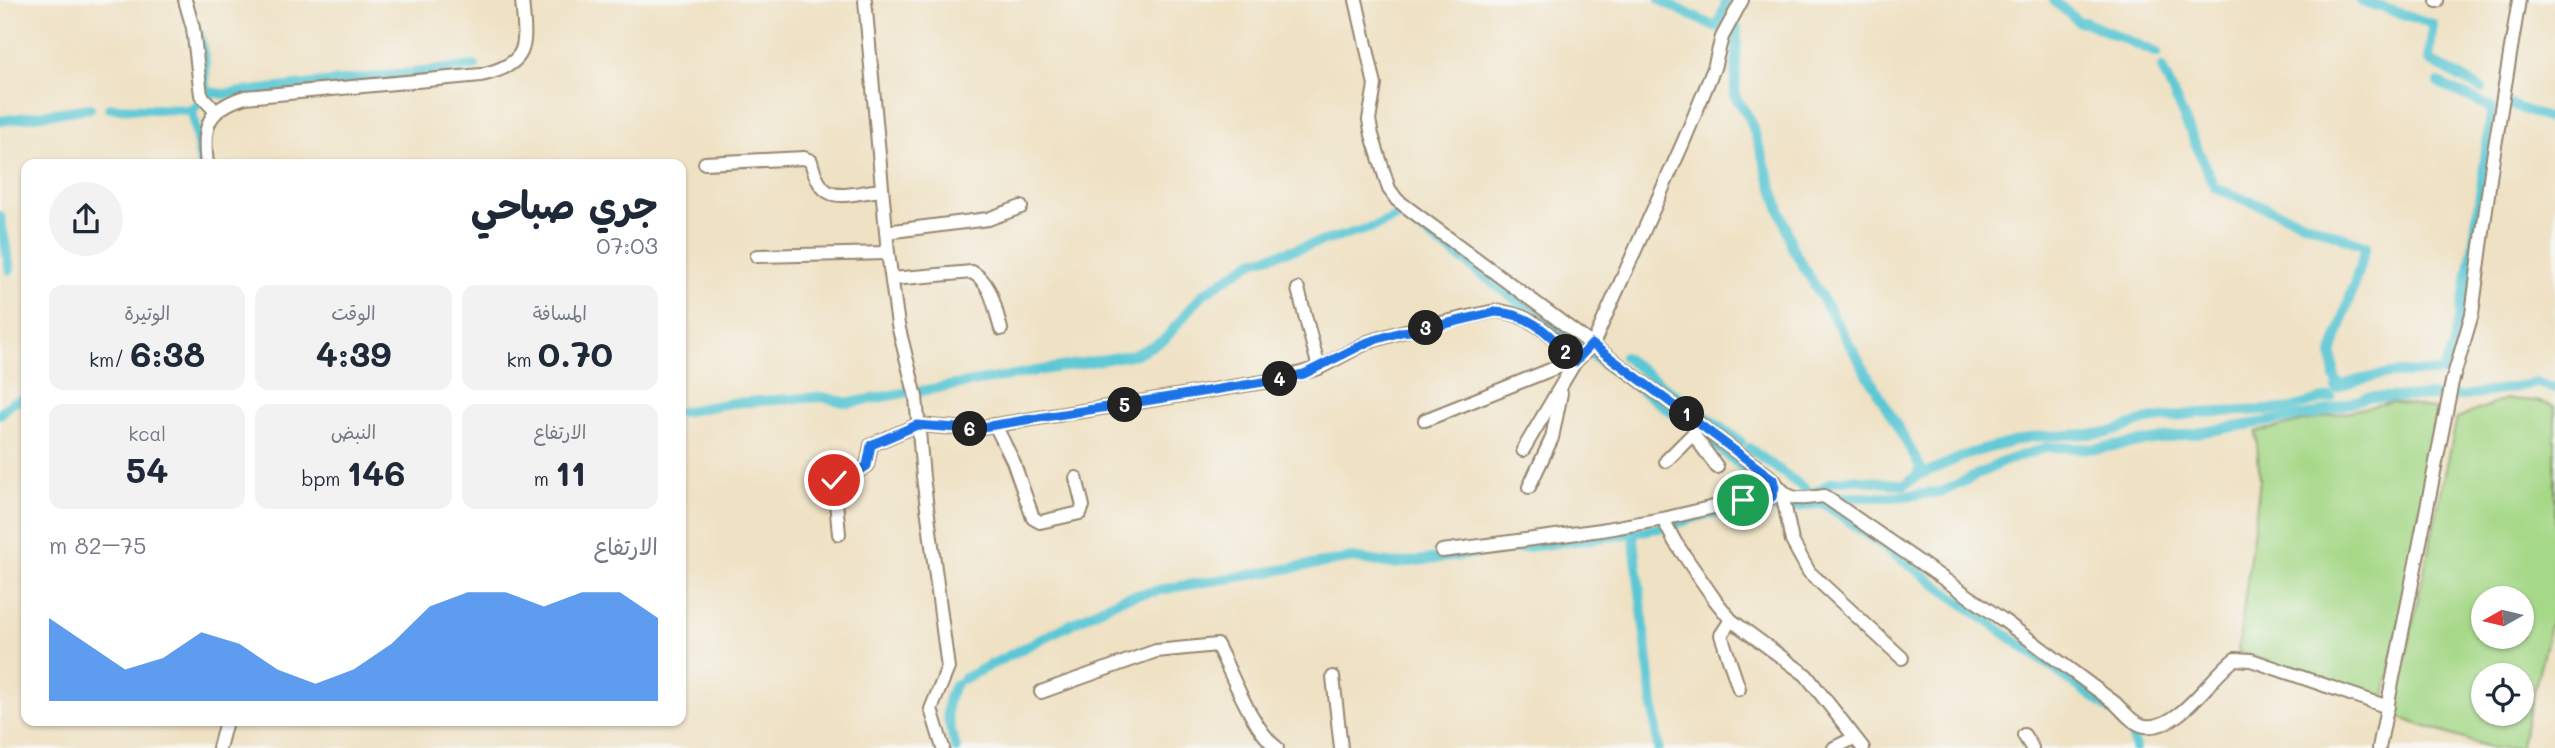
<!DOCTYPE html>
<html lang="ar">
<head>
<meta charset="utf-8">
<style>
	body { margin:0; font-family:Mali,"Playpen Sans Arabic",sans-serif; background:#f2f2f3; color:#1f2937; direction:rtl; height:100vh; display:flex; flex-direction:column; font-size:26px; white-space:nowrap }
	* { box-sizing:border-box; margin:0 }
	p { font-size:23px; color:#747a83 }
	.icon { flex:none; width:38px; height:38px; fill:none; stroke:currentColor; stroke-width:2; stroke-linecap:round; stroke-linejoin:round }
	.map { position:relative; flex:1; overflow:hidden; direction:ltr }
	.drawer { position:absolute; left:21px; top:159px; width:665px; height:567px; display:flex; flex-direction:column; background:#fff; border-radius:14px; box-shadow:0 2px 5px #0004; direction:rtl }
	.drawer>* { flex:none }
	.needle { width:46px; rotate:262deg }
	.tools { position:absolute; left:2471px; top:586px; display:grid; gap:14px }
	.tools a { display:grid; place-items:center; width:63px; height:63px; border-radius:50%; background:#fff; box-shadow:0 2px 5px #0004; font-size:35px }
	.pin { position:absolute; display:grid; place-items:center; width:60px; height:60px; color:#fff; margin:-30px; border:4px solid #fff; border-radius:50%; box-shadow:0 2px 7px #0007 }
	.km { position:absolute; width:35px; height:35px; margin:-18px; border-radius:50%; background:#222; color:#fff; font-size:19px; line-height:35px; text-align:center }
	.round { display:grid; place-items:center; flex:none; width:74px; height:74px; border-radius:37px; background:#f2f2f3 }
	.overview { display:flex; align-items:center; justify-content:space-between; height:119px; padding:0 28px }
	h1 { font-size:38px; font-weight:700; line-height:52px }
	.metrics { display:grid; grid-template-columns:repeat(3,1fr); gap:10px; height:119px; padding:7px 28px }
	.metrics div { display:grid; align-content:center; border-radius:14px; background:#f2f2f3; text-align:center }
	.metrics b { font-size:35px; font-weight:700 }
	.metrics small { font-size:19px; font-weight:400 }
	.metrics p { font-size:19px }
	.chart { height:196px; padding:14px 28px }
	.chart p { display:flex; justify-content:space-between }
	.chart svg { width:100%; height:126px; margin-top:7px; fill:#1a73e8; opacity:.7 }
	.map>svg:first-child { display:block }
	.green { fill:#a5d887; stroke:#708152; stroke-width:2; fill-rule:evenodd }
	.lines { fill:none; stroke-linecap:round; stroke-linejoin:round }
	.canal { stroke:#5bc7d4; stroke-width:10 }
	.street-casing { stroke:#958670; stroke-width:16 }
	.street { stroke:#fff; stroke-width:12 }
	.route-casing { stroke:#fff; stroke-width:14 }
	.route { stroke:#1a73e8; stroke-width:9 }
</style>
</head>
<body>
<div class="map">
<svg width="2555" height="748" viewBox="0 0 2555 748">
	<rect width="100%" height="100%" fill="#f6f6f2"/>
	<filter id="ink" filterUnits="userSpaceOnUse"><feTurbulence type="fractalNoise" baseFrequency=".0143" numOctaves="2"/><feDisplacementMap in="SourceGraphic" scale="14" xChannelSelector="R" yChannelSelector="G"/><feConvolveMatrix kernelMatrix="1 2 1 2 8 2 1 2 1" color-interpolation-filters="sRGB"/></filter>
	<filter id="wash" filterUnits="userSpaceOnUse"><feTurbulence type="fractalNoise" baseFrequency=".00686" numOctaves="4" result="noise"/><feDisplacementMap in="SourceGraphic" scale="28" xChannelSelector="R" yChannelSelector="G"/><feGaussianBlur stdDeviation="1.57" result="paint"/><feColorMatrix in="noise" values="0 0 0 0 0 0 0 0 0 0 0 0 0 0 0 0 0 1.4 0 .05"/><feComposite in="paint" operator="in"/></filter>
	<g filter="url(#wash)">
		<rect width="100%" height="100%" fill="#efe1c3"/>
		<g class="green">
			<path d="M 2506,399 L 2536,401 L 2555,406 L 2555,606 L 2520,748 L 2491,748 L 2393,716 L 2457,418 ZM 2483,598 L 2522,598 L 2522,637 L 2483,637 ZM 2483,676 L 2522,676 L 2522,714 L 2483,714 Z"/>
			<polygon points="2391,402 2440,410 2384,701 2238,651 2260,480 2256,432"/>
		</g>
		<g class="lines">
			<g class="canal">
				<polyline points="1660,0 1717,28 1727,0"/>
				<polyline points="2053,0 2079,22 2085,22 2157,53"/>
				<polyline points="2359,0 2433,24 2429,60 2482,89"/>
				<polyline points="1737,28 1735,96 1750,119 1783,219"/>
				<polyline points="199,34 205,62 205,85 209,92 224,94 475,66"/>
				<polyline points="2162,68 2215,188 2366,246 2332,354 2335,378 2341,386"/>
				<path d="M 1368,79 C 1371,91 1363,100 1361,111 C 1358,132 1372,157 1379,177"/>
				<polyline points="2439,83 2492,108 2472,253 2454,346"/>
				<polyline points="2510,105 2555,121"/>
				<polyline points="109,108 192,110"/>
				<polyline points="0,121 90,108"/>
				<polyline points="201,164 192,110 208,94"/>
				<polyline points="0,216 10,270"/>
				<polyline points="1409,221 1464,261"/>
				<polyline points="1785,224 1792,247 1874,386"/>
				<polyline points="1469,265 1582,348"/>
				<polyline points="1590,354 1690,425"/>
				<polyline points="1624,357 1741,442"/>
				<path d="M 2336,388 C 2368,373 2408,372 2442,372 L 2451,352"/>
				<polyline points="920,391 1136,354 1164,340 1203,294 1253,261 1374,227 1401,215"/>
				<polyline points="1877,391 1920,466 1917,476"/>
				<polyline points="681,412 731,403 822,397 849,403 909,392"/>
				<polyline points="0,414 12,403 26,398"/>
				<polyline points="1698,431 1765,485 1764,495"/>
				<polyline points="1749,448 1812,494 1832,482 1853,479 1904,485 1917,476 1971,453 2031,437 2107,433 2147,420 2199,413 2286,409 2331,397"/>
				<polyline points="1832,497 1894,497 1942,492 2003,462 2048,447 2095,449 2165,438 2315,414 2368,397 2465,396 2537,383 2555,388"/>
				<polyline points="1788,508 1823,503 2122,718 2132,733 2135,748"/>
				<polyline points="1671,525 1707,514 1783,508"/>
				<polyline points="1633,532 1658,748"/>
				<polyline points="963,679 1122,598 1175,587 1353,558 1393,564 1620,535 1664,527"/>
				<path d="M 956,748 C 949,723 940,707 956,684"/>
			</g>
		</g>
	</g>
	<g filter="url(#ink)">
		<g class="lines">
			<defs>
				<g id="street">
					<polyline points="185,0 193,28 201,95 216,112"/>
					<polyline points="865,0 888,253 898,325 916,397 923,477 948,668 931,709 943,748"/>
					<path d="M 1356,0 L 1375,85 L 1369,120 L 1372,135 L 1389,189 L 1397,200 L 1773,479 C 1789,503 1798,499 1824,496 L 2003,620 L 2115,703 C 2124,712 2133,724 2145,726 C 2179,731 2211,676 2235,659 L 2251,660 L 2388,707"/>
					<polyline points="2437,1 2437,0"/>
					<path d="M 705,163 L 804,158 L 811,161 C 822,208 843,194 882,190"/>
					<path d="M 207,164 C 202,126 207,109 245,97 L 481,75 C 531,63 526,46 522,0"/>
					<polyline points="886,232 988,219 1021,207"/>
					<polyline points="757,256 888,253"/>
					<path d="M 892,279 L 972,272 C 993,284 994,307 1001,329"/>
					<polyline points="1298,289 1319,368"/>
					<polyline points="1425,420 1555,368 1575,362 1523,450"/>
					<polyline points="995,425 1013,461 1033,518 1040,522 1080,513 1083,506 1076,478"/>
					<polyline points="1693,434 1717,467"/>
					<polyline points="1666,461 1693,434 1698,422"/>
					<polyline points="1529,487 1552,438 1561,393"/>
					<polyline points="1782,493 1792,541 1809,572 1902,658"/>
					<polyline points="1663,519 1675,542 1715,600 1731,620 1806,675 1863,748"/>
					<path d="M 839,534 L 834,480 L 854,474 L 867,466 L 871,445 L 917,425 L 970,429 L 1276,380 L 1319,368 L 1368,342 L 1401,332 L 1495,311 C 1531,313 1553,336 1575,362 L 1593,344 L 1683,143 L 1714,68 L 1722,37 L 1742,0"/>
					<polyline points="1442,551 1601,530 1663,519 1743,500 1766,499 1772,497 1775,487 1774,480"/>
					<polyline points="1731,620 1721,635 1739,689"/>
					<polyline points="1333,677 1341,748"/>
					<path d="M 1041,692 L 1156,651 L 1217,645 C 1233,676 1251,727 1277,748"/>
					<polyline points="2024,735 2032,748"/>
					<polyline points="219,748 226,721"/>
					<polyline points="1834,748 1854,738"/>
					<polyline points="2379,748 2452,382 2472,314 2492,164 2519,0"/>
				</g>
			</defs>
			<use href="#street" class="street-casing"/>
			<use href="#street" class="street"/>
		</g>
	</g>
	<g class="lines" filter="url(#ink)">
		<defs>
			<path id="route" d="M 834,480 L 854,474 L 867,466 L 871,445 L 917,425 L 970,429 L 1276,380 L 1304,374 L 1368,342 L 1401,332 L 1420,330 L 1495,312 C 1531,313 1553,337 1575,362 L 1592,344 L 1773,479 L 1775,487 L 1772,497 L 1766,499 L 1743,500"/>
		</defs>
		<use href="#route" class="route-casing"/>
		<use href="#route" class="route"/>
	</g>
</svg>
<div class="tools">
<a><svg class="needle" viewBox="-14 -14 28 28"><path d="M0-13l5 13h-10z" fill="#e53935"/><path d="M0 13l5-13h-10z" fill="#747a83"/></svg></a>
<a><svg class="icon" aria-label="locate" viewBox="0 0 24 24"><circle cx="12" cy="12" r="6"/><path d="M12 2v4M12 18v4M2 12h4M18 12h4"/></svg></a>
</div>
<div class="pin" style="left:1743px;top:500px;background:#1e9e55"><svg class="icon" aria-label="arrive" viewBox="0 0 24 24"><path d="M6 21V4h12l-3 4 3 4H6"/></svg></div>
<div class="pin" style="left:834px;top:480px;background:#d93025"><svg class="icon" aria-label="check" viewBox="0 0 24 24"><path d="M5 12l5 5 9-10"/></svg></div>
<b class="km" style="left:1687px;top:414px">1</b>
<b class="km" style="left:1566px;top:352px">2</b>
<b class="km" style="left:1426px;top:328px">3</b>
<b class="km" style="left:1280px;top:379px">4</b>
<b class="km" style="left:1125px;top:405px">5</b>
<b class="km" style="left:970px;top:429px">6</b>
<section class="drawer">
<div class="overview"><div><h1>جري صباحي</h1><p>07:03</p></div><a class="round"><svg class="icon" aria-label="share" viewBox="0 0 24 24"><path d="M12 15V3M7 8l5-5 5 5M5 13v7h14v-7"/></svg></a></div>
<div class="metrics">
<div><p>المسافة</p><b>0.70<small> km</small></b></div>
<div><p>الوقت</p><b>4:39</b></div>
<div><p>الوتيرة</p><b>6:38<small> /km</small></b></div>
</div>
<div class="metrics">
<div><p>الارتفاع</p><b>11<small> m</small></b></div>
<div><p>النبض</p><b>146<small> bpm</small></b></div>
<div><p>kcal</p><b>54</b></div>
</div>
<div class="chart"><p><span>الارتفاع</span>75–82 m</p>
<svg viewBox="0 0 160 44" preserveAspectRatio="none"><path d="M0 44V15L10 24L20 33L30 29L40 20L50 24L60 33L70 38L80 33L90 24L100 11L110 6L120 6L130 11L140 6L150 6L160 15V44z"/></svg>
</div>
</section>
</div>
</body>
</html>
